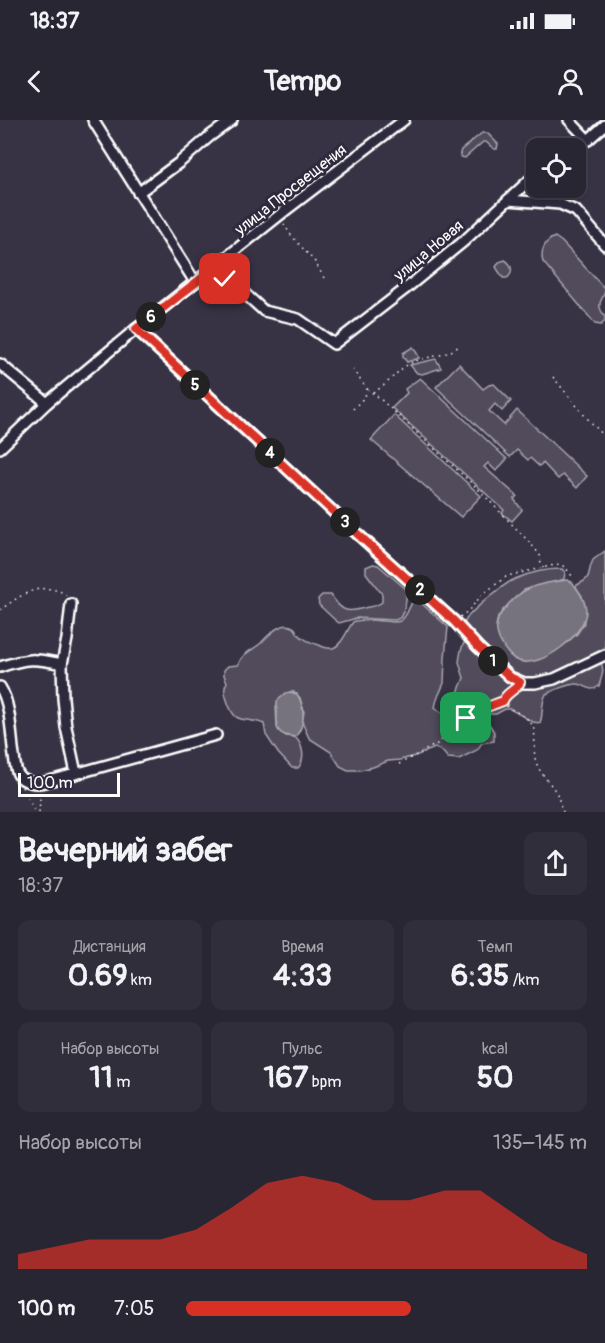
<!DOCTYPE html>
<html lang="ru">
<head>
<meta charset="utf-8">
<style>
	body { margin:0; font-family:Pangolin,sans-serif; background:#312e3c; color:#f1f3f6; height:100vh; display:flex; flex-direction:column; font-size:22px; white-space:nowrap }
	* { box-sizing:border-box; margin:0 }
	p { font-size:20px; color:#a5a5ac }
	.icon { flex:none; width:33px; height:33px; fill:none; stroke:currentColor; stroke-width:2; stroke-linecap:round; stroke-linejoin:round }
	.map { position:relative; height:692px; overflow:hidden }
	.sheet { display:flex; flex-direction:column; background:#292634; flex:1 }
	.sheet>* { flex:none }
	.buttons { position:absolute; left:526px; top:18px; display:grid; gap:12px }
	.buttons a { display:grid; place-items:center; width:60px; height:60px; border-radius:12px; background:#292634; box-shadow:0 2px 4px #0004,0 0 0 2px #45434f; font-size:30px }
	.scale { position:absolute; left:18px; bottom:15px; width:102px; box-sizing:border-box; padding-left:6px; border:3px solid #fff; border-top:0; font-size:16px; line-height:21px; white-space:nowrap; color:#fff; -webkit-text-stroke:4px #2f2a3d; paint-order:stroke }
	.pin { position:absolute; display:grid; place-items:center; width:51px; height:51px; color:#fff; margin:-26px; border-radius:12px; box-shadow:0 3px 9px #0006 }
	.km { position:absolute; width:30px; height:30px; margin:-15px; border-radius:50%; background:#222; color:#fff; font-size:16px; line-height:30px; text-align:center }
	.round { display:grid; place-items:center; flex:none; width:63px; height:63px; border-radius:12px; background:#312e3c }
	.head { display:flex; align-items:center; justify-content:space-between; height:102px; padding:0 18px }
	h1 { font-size:33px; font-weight:700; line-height:45px }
	.figures { display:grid; grid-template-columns:repeat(3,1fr); gap:9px; height:102px; padding:6px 18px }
	.figures div { display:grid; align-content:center; border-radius:12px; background:#312e3c; text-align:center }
	.figures b { font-size:30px; font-weight:700 }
	.figures small { font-size:16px; font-weight:400 }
	.figures p { font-size:16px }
	.chart { height:168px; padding:12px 18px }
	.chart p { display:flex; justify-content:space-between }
	.chart svg { width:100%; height:108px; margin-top:6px; fill:#d93025; opacity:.7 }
	ul { padding:0 18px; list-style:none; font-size:20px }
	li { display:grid; grid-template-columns:96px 72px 1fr; align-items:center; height:45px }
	li i { height:15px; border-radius:8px; background:#d93025 }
	.status { display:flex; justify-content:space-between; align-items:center; height:42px; padding:0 30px; background:#292634; direction:ltr }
	.status svg { height:16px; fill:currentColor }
	header { display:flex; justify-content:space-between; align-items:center; height:78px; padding:0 18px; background:#292634; font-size:27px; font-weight:700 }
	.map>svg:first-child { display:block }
	.green { fill:#514c5c; stroke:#a8a6ae; stroke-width:1.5 }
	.water { fill:#76737f; stroke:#adabb2; stroke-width:1.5 }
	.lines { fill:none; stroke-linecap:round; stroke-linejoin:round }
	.minor-casing { stroke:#fff; stroke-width:14 }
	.path { stroke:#fff; stroke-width:1.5; stroke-dasharray:1.5 4.5; stroke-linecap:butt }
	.minor { stroke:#2f2a3d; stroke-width:9 }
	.route-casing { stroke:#fff; stroke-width:12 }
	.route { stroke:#d93025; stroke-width:8 }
	.labels { text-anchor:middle; stroke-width:6; stroke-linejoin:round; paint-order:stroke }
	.street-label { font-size:16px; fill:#fff; stroke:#2f2a3d }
</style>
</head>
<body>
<div class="status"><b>18:37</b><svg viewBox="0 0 49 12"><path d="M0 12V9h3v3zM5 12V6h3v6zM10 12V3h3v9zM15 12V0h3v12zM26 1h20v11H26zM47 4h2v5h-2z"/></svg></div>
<header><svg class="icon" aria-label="back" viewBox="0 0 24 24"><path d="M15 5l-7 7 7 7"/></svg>Tempo<svg class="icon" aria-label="person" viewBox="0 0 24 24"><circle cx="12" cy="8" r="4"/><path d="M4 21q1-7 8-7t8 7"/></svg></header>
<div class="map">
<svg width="605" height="692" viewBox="0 0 605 692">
	<rect width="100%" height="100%" fill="#373345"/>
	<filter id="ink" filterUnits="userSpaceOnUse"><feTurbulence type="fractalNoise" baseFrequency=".0167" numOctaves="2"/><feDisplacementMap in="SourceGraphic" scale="12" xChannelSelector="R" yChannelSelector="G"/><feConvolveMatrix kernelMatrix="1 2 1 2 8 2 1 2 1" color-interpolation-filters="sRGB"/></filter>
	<g filter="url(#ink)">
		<g class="green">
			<polygon points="482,13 487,13 498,24 497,29 494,29 486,22 483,22 467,36 465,38 461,37 460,33 461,30"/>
			<path d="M 576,42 C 580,44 585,46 586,51 C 589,65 558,90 546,68 L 576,68 Z"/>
			<path d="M 555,117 L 562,122 L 605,169 C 605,177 598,181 600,187 C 601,194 605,192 605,201 L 601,205 L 595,204 L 591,199 L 543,142 C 540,132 544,121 555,117 Z"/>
			<path d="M 505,140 C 512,144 514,153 507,158 L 503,158 L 496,147 L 499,142 Z"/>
			<polygon points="413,227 418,235 419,238 407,242 403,237 403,233"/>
			<polygon points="436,239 441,248 422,254 417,253 410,245"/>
			<polygon points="459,244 483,269 489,265 494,264 511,281 502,291 495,284 489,291 504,305 517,290 587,356 577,368 563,355 558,359 543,343 539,346 530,338 528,340 517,330 510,337 436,267"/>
			<polygon points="420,258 507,339 496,351 488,343 484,347 517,376 514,379 522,390 512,401 502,393 504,390 392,288 407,273 405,269"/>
			<polygon points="394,295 481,376 461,397 371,320"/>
			<path d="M 605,431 L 605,532 L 545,557 L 534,560 L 521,559 L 512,554 L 468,511 C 465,507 464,506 465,502 C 466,494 507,462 515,459 C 529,453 547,449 562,449 L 565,452 L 564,459 L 558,461 L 524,470 L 503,490 L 498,497 L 496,506 L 506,530 L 515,540 L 563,525 L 577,514 L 584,503 L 582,476 L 576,467 L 577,465 C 594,457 586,454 593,440 Z"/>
			<path d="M 373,444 L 378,445 L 406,469 C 407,479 405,490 400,498 L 395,500 L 357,498 L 339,503 L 335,500 L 319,485 L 318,479 L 322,475 L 331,475 C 342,493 348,493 368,487 C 374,486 377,486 382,482 L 382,474 L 366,453 L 366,447 Z"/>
			<path d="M 413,481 L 417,481 L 421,483 L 448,507 L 445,537 L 444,563 L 437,579 L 435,587 C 441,594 450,596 458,591 L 461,583 L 458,574 L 459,570 L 464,558 L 459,542 L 461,530 L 464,523 L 468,522 L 515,565 L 522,569 L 531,569 L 596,542 L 601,543 C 605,550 601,558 599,566 C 588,574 587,563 576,564 C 566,565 554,570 546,574 C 540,587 544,592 540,603 L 533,602 L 510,589 L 505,589 L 496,594 L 488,594 L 485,597 L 494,612 L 494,621 L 482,623 L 477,630 L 459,639 L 448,638 L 442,631 L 435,628 L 415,636 L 400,640 L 388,641 L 373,647 L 360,650 L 348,650 L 340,646 L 331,632 L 309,618 L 302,602 L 304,592 L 300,578 L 294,572 L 290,572 L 276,586 L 277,607 L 286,616 L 295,617 C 303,625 306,639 298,648 L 292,648 L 278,633 L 266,615 L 264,604 C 243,595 236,608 227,580 C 225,573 223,569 227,562 L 224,555 L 224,550 L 228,546 L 238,545 C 242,533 252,531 261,523 C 268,516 281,500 293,507 C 296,508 296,511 298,514 C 303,519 312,523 319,525 C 323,527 328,529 333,528 C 342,525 347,510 353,502 C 368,496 393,505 400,501 C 407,498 409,486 413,481 Z"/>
		</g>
		<g class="water">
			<path d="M 567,460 L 572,462 C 578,470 585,479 586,490 C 587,514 541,549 519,541 C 510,538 504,529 500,521 C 495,510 495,500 503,491 C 520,467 539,463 567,460 Z"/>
			<path d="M 290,572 L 297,574 C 305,586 306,606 295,617 C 288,616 279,615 277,607 L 277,581 L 286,573 Z"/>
		</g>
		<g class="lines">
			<defs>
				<g id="minor">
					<polyline points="93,0 195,162"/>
					<polyline points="569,0 588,20 605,5"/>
					<polyline points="568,28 588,20"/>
					<polyline points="138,73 180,42 210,16 232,0"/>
					<polyline points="508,80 560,84 576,91 605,125"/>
					<polyline points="207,154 233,163 264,191 298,199 334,224 404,170 464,121 537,53"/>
					<polyline points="136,209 352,409 454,501 478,527 510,557 524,563 535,563 554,559 605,535"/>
					<polyline points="0,244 47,283"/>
					<polyline points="0,328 47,283 136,209 286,90 404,0"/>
					<polyline points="71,484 67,519 62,544 63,578 66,607 76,653"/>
					<path d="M 0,547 C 27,538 34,538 62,544"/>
					<path d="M 0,567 C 11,584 11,616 14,636 C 15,641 15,649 18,654 C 20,658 25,661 30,662 C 39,665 48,661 57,659 L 216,615"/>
				</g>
			</defs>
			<use href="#minor" class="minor-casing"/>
			<g class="path">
				<polyline points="284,104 290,114 315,142 324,158"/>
				<polyline points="553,257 585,296 605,317"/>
				<polyline points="367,269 377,276 477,368 531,424 540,435 541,444 544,448"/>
				<path d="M 373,272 C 388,266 396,250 411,243 C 427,235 446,238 460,225"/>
				<path d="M 353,289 C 358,283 367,277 367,269 L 353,250"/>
				<path d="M 0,490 C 16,479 31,466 52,469 C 59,471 64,472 69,478"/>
				<polyline points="460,497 468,491 483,474 507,456 559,444 565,447 572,456"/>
				<path d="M 515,569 L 504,577 L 503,583 C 511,591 523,593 530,602 C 538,611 533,627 535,638 C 538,653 550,661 557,674 C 559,680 561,686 563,692"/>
				<polyline points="399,644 437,624 466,598 487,587 502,581"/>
				<polyline points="22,667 35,692"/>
				<polyline points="39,692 40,680 39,671"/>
			</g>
			<use href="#minor" class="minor"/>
		</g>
	</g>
	<g class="lines" filter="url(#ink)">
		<defs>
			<path id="route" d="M 225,159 L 207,154 L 136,209 L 352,409 L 454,501 L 478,527 L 510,557 L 520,562 C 516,571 506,572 503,581 L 487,587 L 466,598"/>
		</defs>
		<use href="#route" class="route-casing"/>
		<use href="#route" class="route"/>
	</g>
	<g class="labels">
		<g class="street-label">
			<text transform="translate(290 69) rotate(-38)" y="6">улица Просвещения</text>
			<text transform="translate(428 130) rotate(-40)" y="6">улица Новая</text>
		</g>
	</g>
</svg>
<div class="buttons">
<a><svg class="icon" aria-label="locate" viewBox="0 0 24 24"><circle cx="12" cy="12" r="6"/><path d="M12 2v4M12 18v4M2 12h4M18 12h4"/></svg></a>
</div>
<div class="scale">100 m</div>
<div class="pin" style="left:466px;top:598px;background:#1e9e55"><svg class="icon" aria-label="arrive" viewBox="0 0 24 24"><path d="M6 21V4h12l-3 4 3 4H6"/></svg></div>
<div class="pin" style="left:225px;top:159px;background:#d93025"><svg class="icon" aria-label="check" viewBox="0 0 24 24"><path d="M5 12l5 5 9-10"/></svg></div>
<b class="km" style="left:493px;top:541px">1</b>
<b class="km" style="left:420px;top:470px">2</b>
<b class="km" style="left:345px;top:402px">3</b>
<b class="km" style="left:270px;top:333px">4</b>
<b class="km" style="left:195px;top:265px">5</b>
<b class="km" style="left:151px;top:197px">6</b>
</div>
<section class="sheet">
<div class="head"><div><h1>Вечерний забег</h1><p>18:37</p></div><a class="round"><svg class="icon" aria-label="share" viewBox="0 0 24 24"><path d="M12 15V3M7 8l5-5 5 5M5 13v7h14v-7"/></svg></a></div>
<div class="figures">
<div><p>Дистанция</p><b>0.69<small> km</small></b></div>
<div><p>Время</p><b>4:33</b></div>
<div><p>Темп</p><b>6:35<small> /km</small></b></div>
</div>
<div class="figures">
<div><p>Набор высоты</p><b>11<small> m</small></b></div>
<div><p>Пульс</p><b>167<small> bpm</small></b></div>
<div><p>kcal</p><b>50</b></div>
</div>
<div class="chart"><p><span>Набор высоты</span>135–145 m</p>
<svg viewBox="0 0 160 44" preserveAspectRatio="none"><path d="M0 44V38L10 35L20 32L30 32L40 32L50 28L60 19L70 9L80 6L90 9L100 16L110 16L120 12L130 12L140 22L150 32L160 38V44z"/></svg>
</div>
<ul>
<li><b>100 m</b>7:05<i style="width:56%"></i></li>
</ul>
</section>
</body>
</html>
